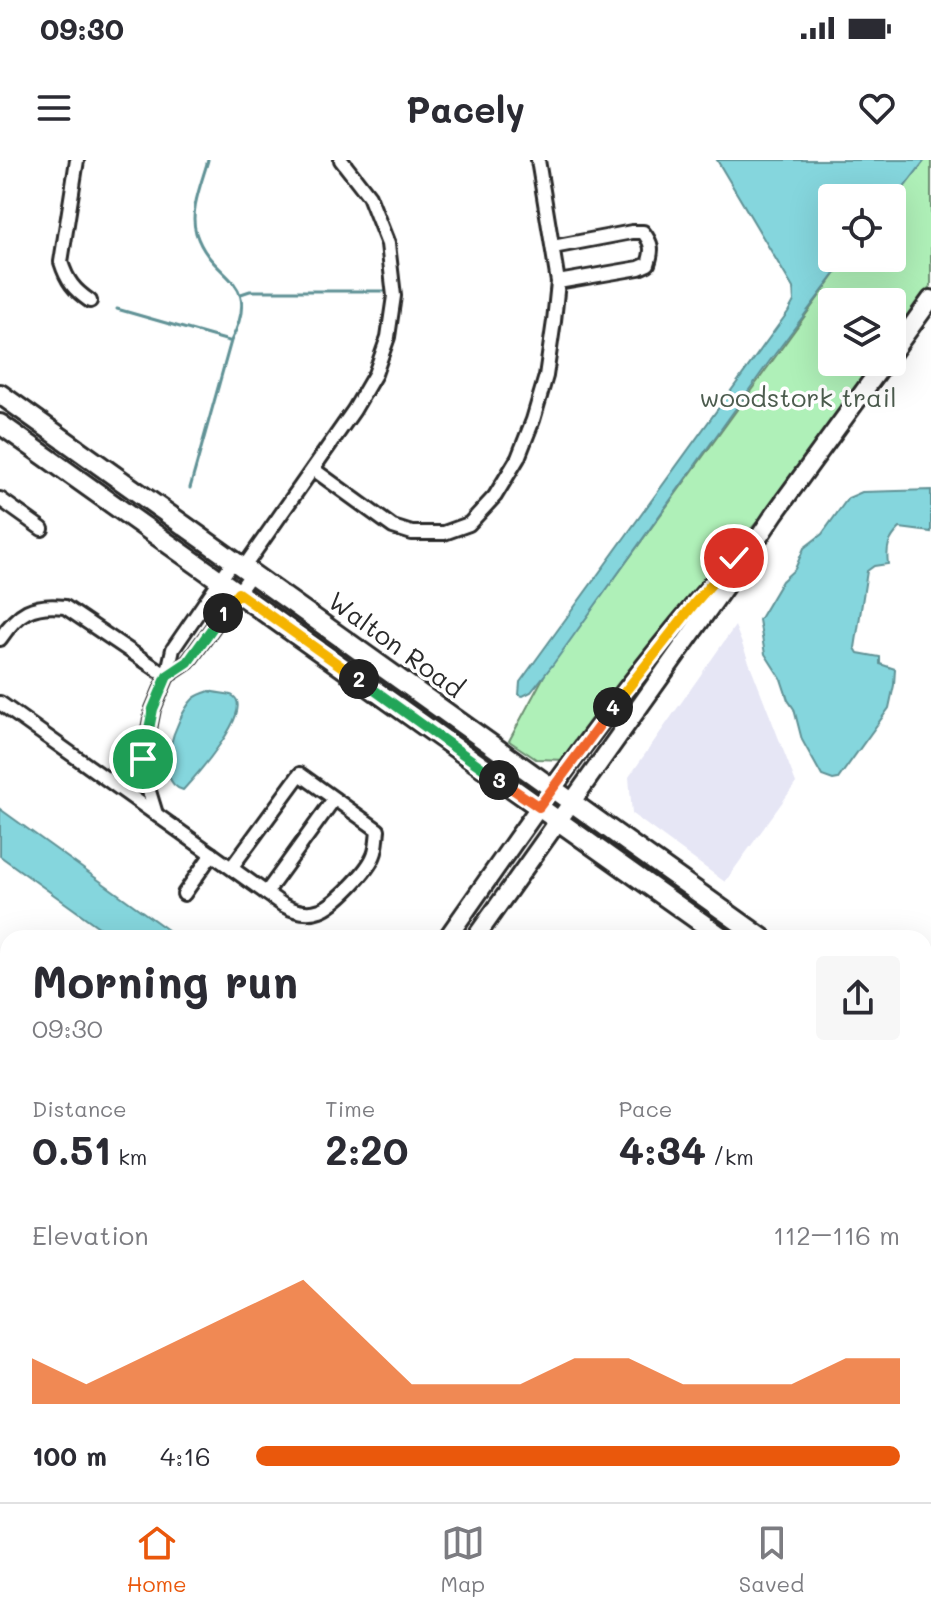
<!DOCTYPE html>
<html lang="en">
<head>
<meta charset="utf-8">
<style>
	body { margin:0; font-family:Mali,sans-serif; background:#f7f7f7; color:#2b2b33; height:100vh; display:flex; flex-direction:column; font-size:30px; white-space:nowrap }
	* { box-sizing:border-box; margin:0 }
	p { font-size:26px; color:#7c7c81 }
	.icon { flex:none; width:44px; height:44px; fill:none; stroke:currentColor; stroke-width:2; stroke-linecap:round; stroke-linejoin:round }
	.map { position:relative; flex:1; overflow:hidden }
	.sheet { position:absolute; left:0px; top:770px; width:932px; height:572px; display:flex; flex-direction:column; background:#fff; border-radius:24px 24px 0 0; box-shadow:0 8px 32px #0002 }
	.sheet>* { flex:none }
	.buttons { position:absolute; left:818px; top:24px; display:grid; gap:16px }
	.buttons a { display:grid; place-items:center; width:88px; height:88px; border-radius:8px; background:#fff; box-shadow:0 8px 32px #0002; font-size:40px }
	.pin { position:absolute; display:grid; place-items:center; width:68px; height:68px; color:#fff; margin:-34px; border:4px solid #fff; border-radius:50%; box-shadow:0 2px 8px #0007 }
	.km { position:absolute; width:40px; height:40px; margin:-20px; border-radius:50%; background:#222; color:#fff; font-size:22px; line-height:40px; text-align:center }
	.round { display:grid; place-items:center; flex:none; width:84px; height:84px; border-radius:8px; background:#f7f7f7 }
	.head { display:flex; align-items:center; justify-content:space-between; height:136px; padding:0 32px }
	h1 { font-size:44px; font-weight:800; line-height:60px }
	.figures { display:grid; grid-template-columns:repeat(3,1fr); gap:12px; height:136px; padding:8px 32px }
	.figures div { display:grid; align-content:center }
	.figures b { font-size:40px; font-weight:800 }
	.figures small { font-size:22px; font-weight:400 }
	.figures p { font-size:22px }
	.chart { height:224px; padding:16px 32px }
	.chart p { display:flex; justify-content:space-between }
	.chart svg { width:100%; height:144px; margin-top:8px; fill:#ea580c; opacity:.7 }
	ul { padding:0 32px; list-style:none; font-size:26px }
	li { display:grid; grid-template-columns:128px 96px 1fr; align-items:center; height:60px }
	li i { height:20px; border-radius:10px; background:#ea580c }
	.status { display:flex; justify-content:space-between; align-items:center; height:56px; padding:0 40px; background:#fff; direction:ltr }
	.status svg { height:22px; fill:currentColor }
	header { display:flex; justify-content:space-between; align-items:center; height:104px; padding:0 32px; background:#fff; font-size:36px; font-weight:800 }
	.dock { display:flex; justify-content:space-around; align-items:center; height:112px; border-top:2px solid #e1e1e2; background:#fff; font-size:22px; color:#7c7c81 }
	.dock a { display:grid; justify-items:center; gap:4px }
	.dock .current { color:#ea580c }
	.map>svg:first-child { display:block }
	.built { fill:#e6e6f5 }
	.green { fill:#aff0b8; stroke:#6d8e72; stroke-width:2 }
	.water { fill:#85d6dd; stroke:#619296; stroke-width:2 }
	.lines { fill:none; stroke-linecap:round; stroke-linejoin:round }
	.stream { stroke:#619296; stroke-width:3 }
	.minor-casing { stroke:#2b2b2b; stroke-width:18 }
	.tertiary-casing { stroke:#2b2b2b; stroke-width:22 }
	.secondary-casing { stroke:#2b2b2b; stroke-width:24 }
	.minor { stroke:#fff; stroke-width:12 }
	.tertiary { stroke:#fff; stroke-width:16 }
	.secondary { stroke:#fff; stroke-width:18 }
	.split-1-casing { stroke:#fff; stroke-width:16 }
	.split-2-casing { stroke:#fff; stroke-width:16 }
	.split-3-casing { stroke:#fff; stroke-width:16 }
	.split-4-casing { stroke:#fff; stroke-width:16 }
	.split-5-casing { stroke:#fff; stroke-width:16 }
	.split-1 { stroke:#22a559; stroke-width:10 }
	.split-2 { stroke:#f5b400; stroke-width:10 }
	.split-3 { stroke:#22a559; stroke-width:10 }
	.split-4 { stroke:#f0652b; stroke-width:10 }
	.split-5 { stroke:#f5b400; stroke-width:10 }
	.labels { text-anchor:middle; stroke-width:7; stroke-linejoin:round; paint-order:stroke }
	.park-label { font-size:26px; fill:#4c5c4e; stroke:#fff }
	.street-label { font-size:26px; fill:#2b2b2b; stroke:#fff }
</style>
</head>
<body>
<div class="status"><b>09:30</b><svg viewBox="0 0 49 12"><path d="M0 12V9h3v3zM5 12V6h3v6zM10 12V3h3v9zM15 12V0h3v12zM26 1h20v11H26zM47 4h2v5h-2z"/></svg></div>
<header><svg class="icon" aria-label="menu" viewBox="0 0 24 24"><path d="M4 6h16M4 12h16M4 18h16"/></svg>Pacely<svg class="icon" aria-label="heart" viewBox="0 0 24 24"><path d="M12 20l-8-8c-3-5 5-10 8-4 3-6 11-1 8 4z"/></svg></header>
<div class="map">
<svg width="931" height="1342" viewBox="0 0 931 1342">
	<rect width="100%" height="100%" fill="#fff"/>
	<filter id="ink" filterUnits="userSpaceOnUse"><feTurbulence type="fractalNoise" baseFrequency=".0125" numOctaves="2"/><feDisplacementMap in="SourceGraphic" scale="16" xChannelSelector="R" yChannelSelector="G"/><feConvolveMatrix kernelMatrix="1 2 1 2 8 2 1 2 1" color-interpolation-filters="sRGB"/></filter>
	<g filter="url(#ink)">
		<g class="built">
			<polygon points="735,466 796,623 725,722 632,654 629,617"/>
			<polygon points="151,1334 474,1334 476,1342 150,1342"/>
			<polygon points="488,1334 623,1334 626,1342 489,1342"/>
		</g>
		<g class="green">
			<polygon points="925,0 931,0 931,126 892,181 892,142 832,142 832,202 877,202 789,325 691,438 566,600 536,599 509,581 545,514 847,98 892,98 892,43"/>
			<polygon points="623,1334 698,1334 698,1342 626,1342"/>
		</g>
		<g class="water">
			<polygon points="717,0 925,0 892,43 892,38 832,38 832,98 847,98 769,202 554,503 531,532 523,536 519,535 520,522 788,152 794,141 793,128"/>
			<path d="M 931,330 L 931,372 L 900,368 C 888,380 886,388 888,404 L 874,406 L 867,411 L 855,488 L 858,493 L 880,497 L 880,504 L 895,509 L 894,525 L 889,548 L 838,619 L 833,620 L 822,616 L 802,580 L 794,549 L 788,540 L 781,519 L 765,494 L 759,460 L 782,421 L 795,409 L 804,388 L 822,374 L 848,338 L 862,332 Z"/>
			<path d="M 209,531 C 214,533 231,534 233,536 C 255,550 194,618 183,630 C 151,622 177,556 192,540 C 196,535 202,534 209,531 Z"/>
			<polygon points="0,649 179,778 114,778 0,696"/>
		</g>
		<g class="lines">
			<g class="stream">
				<polyline points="241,134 250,131 384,131"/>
				<polyline points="117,149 229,181"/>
				<path d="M 190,328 L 231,181 C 264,115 212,123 196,73 C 189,51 202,22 208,0"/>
			</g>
			<defs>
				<g id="minor">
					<path d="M 77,0 L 61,102 C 67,121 74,130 90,141"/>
					<path d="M 553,87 L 632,72 L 643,72 C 652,83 653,90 648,104 L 639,108 L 558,122"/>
					<polyline points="313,309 393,367 412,373 444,373 469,364 495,336 518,298 533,260 546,216 554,161 558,122 538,0"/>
					<polyline points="0,339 42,369"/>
					<polyline points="244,407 354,250 375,214 388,177 394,136 388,84 369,36 341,0"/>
					<path d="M 0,479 C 18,452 33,443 65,447 L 167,516"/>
					<polyline points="167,516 188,502 252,413"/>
					<path d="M 0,543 L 283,745 C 294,751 307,755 320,750 C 335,745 368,711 374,695 C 377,688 377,678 378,670 L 300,614 L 231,708"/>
					<polyline points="156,654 144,615 143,599 153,549 167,516 173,489 234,400"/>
					<polyline points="266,733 334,639"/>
					<polyline points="184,734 212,694"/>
					<polyline points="0,988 8,976"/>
					<polyline points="0,1099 8,1101"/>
					<polyline points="0,1224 8,1225"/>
					<polyline points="481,1334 483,1342"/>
				</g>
				<g id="tertiary">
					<polyline points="892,193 931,139"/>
					<path d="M 447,778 C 537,649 627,519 731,402"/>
					<polyline points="475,778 741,404 775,353 885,202"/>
					<polyline points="119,1342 120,1334"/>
					<polyline points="143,1342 145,1334"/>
				</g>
				<g id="secondary">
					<polyline points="0,234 762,778"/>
					<polyline points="0,264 723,778"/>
					<polyline points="924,893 931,898"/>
					<polyline points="924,921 931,926"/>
				</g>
			</defs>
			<use href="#minor" class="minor-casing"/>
			<use href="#tertiary" class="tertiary-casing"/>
			<use href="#secondary" class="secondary-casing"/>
			<use href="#minor" class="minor"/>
			<use href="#tertiary" class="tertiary"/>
			<use href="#secondary" class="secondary"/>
		</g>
	</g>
	<g class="lines" filter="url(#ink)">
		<defs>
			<polyline id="split-1" points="143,599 153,549 167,516 188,502 223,453"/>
			<polyline id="split-2" points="223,453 238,433 359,519"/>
			<polyline id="split-3" points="359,519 499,620"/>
			<polyline id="split-4" points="499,620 539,647 613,547"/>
			<polyline id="split-5" points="613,547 694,444 734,398"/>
		</defs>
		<use href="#split-1" class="split-1-casing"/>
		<use href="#split-2" class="split-2-casing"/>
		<use href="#split-3" class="split-3-casing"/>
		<use href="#split-4" class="split-4-casing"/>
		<use href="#split-5" class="split-5-casing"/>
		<use href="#split-1" class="split-1"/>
		<use href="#split-2" class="split-2"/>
		<use href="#split-3" class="split-3"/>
		<use href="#split-4" class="split-4"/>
		<use href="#split-5" class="split-5"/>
	</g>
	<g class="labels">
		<g class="park-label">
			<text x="798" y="247">woodstork trail</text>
		</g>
		<g class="street-label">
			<text transform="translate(396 485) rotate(36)" y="9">Walton Road</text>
		</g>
	</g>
</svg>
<div class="buttons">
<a><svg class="icon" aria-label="locate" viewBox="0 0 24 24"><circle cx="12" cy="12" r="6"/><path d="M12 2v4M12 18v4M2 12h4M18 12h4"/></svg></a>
<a><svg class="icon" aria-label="layers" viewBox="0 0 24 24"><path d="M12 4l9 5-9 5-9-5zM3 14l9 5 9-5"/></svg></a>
</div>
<div class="pin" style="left:143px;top:599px;background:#1e9e55"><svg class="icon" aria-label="arrive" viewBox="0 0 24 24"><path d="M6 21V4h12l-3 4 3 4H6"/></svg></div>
<div class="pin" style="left:734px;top:398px;background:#d93025"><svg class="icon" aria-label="check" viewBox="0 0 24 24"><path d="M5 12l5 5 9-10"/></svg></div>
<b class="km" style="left:223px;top:453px">1</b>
<b class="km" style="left:359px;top:519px">2</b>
<b class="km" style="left:499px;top:620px">3</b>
<b class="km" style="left:613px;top:547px">4</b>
<section class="sheet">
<div class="head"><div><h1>Morning run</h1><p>09:30</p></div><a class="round"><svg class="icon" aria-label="share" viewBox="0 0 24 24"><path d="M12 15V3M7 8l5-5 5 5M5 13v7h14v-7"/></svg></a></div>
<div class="figures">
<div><p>Distance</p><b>0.51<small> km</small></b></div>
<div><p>Time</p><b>2:20</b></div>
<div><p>Pace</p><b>4:34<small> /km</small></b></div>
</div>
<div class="chart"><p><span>Elevation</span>112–116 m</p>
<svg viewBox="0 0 160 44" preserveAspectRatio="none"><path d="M0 44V30L10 38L20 30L30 22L40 14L50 6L60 22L70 38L80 38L90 38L100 30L110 30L120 38L130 38L140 38L150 30L160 30V44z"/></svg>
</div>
<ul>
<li><b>100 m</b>4:16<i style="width:100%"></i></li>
</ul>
</section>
</div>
<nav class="dock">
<a class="current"><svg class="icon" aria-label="home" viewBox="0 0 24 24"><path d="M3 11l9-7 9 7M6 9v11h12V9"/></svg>Home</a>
<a><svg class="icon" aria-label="map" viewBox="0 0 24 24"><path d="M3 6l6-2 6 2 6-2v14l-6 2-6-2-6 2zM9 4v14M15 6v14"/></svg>Map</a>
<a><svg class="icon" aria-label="saved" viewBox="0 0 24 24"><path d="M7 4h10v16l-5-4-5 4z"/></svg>Saved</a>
</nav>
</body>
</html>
